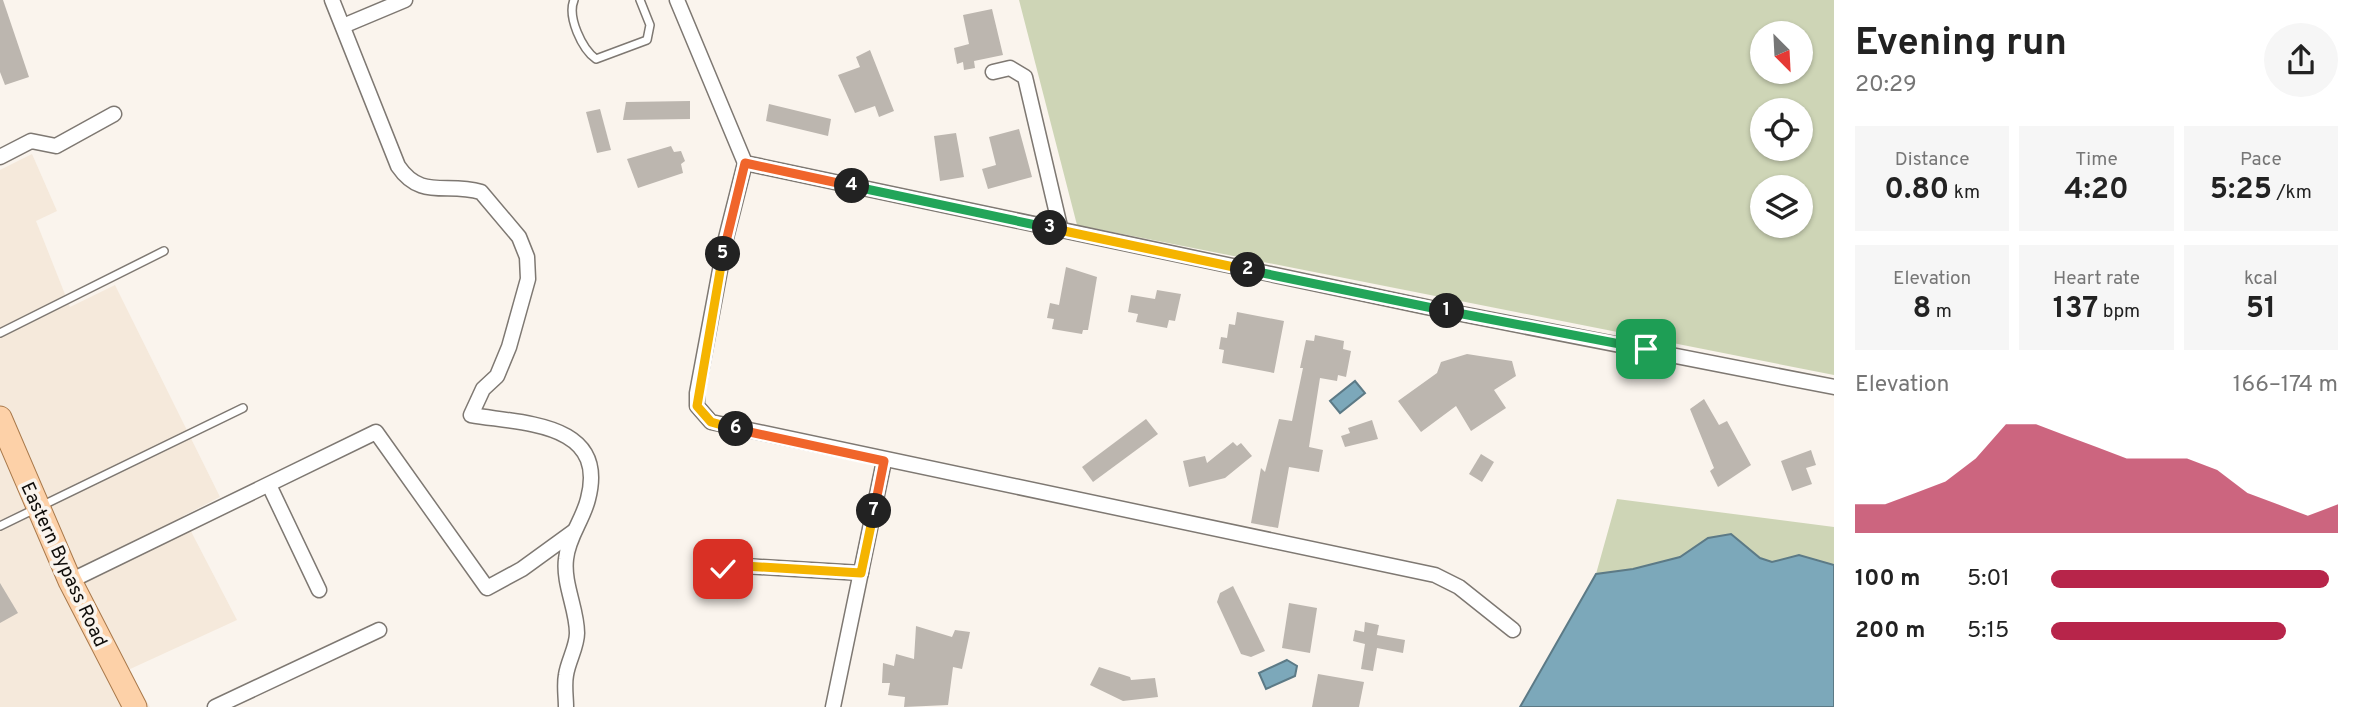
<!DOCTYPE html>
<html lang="en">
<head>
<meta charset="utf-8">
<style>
	body { margin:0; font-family:Overpass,sans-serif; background:#f6f6f6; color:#222; height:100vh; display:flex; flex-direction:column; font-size:26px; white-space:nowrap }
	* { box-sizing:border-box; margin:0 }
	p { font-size:23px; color:#767676 }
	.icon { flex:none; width:38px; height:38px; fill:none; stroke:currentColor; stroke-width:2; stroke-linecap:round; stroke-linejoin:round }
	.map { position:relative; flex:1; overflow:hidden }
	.panel { display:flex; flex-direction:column; background:#fff; width:525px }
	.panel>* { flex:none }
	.needle { width:46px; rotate:156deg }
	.buttons { position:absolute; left:1750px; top:21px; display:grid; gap:14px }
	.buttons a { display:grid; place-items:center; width:63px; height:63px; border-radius:50%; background:#fff; box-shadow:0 2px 5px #0004; font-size:35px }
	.pin { position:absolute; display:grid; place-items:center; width:60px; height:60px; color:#fff; margin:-30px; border-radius:14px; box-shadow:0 4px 10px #0006 }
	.km { position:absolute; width:35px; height:35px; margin:-18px; border-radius:50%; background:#222; color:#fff; font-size:19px; line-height:35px; text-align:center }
	.round { display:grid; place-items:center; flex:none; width:74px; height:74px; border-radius:37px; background:#f6f6f6 }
	.overview { display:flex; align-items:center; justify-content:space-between; height:119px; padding:0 21px }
	h1 { font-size:38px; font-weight:700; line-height:52px }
	.figures { display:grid; grid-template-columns:repeat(3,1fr); gap:10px; height:119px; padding:7px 21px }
	.figures div { display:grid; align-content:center; border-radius:0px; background:#f6f6f6; text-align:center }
	.figures b { font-size:30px; font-weight:700 }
	.figures small { font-size:19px; font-weight:400 }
	.figures p { font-size:19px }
	.chart { height:196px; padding:14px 21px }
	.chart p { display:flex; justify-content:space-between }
	.chart svg { width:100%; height:126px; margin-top:7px; fill:#b7254a; opacity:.7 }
	ul { padding:0 21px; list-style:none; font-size:23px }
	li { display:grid; grid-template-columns:112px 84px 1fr; align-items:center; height:52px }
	li i { height:18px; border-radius:9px; background:#b7254a }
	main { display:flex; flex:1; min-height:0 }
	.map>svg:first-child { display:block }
	.built { fill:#f5e9db }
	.green { fill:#ced5b6; fill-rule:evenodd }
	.water { fill:#7ca8ba; stroke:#5c7a86; stroke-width:2 }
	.building { fill:#bcb6af }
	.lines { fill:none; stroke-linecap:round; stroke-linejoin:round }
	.service-casing { stroke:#7e7872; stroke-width:10 }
	.minor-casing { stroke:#7e7872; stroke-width:17 }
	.primary-casing { stroke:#a9794b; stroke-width:25 }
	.service { stroke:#fff; stroke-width:7 }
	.minor { stroke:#fff; stroke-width:14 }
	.primary { stroke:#fdd1a8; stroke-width:23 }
	.split-1-casing { stroke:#fff; stroke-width:14 }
	.split-2-casing { stroke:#fff; stroke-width:14 }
	.split-3-casing { stroke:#fff; stroke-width:14 }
	.split-4-casing { stroke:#fff; stroke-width:14 }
	.split-5-casing { stroke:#fff; stroke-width:14 }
	.split-6-casing { stroke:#fff; stroke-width:14 }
	.split-7-casing { stroke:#fff; stroke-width:14 }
	.split-8-casing { stroke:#fff; stroke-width:14 }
	.split-1 { stroke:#22a559; stroke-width:9 }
	.split-2 { stroke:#22a559; stroke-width:9 }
	.split-3 { stroke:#f5b400; stroke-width:9 }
	.split-4 { stroke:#22a559; stroke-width:9 }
	.split-5 { stroke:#f0652b; stroke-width:9 }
	.split-6 { stroke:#f5b400; stroke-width:9 }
	.split-7 { stroke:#f0652b; stroke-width:9 }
	.split-8 { stroke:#f5b400; stroke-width:9 }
	.labels { text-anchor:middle; stroke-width:7; stroke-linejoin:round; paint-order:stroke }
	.street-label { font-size:19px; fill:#100e0b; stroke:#faf4ed }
</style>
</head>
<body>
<main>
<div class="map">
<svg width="1834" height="707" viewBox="0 0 1834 707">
	<rect width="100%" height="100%" fill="#faf4ed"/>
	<polygon class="built" points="32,154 57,211 36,221 70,307 115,285 220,497 183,516 237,620 128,670 150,707 0,707 0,170"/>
	<g class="green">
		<path d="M 1019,0 L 1834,0 L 1834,375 L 1077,225 ZM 1762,33 L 1801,33 L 1801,72 L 1762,72 ZM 1762,110 L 1801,110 L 1801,149 L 1762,149 ZM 1762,187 L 1801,187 L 1801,226 L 1762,226 Z"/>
		<polygon points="1617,499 1834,527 1834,707 1520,707 1596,574"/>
	</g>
	<g class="water">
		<polygon points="1355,381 1365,393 1340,413 1330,401"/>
		<polygon points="1731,534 1760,558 1772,562 1799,555 1834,565 1834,707 1520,707 1596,574 1633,569 1680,557 1708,538"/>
		<polygon points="1287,660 1297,666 1295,676 1266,689 1259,673"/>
	</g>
	<g class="building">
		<polygon points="0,0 3,0 29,77 5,85 0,72"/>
		<polygon points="992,9 1003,55 974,61 975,68 964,70 963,62 957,64 954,48 969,44 963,15"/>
		<polygon points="870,50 894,111 879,117 875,106 855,113 838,75 860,67 856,57"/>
		<polygon points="690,101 690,119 623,120 626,102"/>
		<polygon points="769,104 831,119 828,136 766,121"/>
		<polygon points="600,109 611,150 597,153 586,112"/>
		<polygon points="1019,129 1032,177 988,189 982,169 996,165 989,137"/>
		<polygon points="956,133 964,177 940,181 934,136"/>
		<polygon points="671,146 674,152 681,151 685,161 681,164 683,173 638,188 627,159"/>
		<polygon points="1066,267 1097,277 1088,330 1083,330 1082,334 1052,329 1054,319 1047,318 1050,303 1059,305"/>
		<polygon points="1157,290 1181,294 1175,321 1169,320 1167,328 1136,322 1138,314 1128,312 1131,295 1155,299"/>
		<polygon points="1237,312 1284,321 1274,373 1222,363 1224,350 1219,349 1221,337 1227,338 1229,324 1235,325"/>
		<polygon points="1315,335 1344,341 1343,349 1351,351 1346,377 1338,375 1337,381 1320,378 1309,447 1323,450 1319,472 1289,467 1278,528 1251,523 1261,468 1265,472 1279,419 1292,421 1303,368 1300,368 1306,340 1314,341"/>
		<polygon points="1467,354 1512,361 1516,376 1494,390 1506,408 1471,431 1456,406 1421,432 1398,401 1437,373 1441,362"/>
		<polygon points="1704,399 1719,425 1727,421 1751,465 1718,487 1710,471 1714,468 1690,409"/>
		<polygon points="1146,419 1158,434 1093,482 1082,467"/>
		<polygon points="1372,420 1378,439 1345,447 1341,436 1350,433 1348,428"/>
		<polygon points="1233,442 1237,446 1241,443 1252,456 1225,478 1189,487 1183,461 1205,456 1207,463"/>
		<polygon points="1811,450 1816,465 1806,468 1812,484 1792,491 1781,461"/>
		<polygon points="1481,454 1494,462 1482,482 1469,474"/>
		<polygon points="0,583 18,613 0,623"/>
		<polygon points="1233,586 1265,651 1251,657 1241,654 1217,602 1220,593"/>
		<polygon points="1289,603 1317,608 1310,653 1282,648"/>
		<polygon points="1365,622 1379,625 1377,635 1405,640 1403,653 1377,648 1373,671 1361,669 1365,644 1353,641 1355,630 1364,632"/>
		<polygon points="916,626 952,637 955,630 970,632 962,669 953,667 948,705 904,707 905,697 888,695 890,683 882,683 883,663 894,666 896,654 914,659"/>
		<polygon points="1099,667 1130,677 1131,680 1155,678 1158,697 1123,701 1090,685"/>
		<polygon points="1318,674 1364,682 1359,707 1312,707"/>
	</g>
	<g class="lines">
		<defs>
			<g id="service">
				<path d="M 574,0 C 567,17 582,49 596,59 L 647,40 L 650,25 L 640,0"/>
				<polyline points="0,333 164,251"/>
				<polyline points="0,526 243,408"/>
			</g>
			<g id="minor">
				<path d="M 332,0 L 398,166 C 421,200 446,182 481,192 L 519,237 L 527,257 L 528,279 L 509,347 L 497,376 L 483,389 L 471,415 C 524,424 608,422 588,499 C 583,520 568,537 566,559 C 563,584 577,609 577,633 C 577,647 568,661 566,675 C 564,685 566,697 566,707"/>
				<polyline points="677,0 745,163"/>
				<polyline points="343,26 405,0"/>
				<polyline points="993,72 1010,68 1025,77 1061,231"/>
				<polyline points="0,157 31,141 56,146 114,114"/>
				<polyline points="269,485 319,590"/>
				<polyline points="723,569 745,566 861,573"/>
				<polyline points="70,581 376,432 487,588 522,569 573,532"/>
				<polyline points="1513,630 1459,587 1435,575 711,422 697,406 697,393 726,238 745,163 1431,308 1834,387"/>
				<polyline points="215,707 379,630"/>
				<polyline points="833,707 884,461"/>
			</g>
			<polyline id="primary" points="0,418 70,581 135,707"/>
		</defs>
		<use href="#service" class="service-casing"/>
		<use href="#minor" class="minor-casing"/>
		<use href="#primary" class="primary-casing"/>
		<use href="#service" class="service"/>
		<use href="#minor" class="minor"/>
		<use href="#primary" class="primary"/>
	</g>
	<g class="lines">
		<defs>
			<polyline id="split-1" points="1447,311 1646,349"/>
			<polyline id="split-2" points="1248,270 1447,311"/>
			<polyline id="split-3" points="1050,228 1248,270"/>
			<polyline id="split-4" points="852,186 1050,228"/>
			<polyline id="split-5" points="723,254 745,163 852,186"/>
			<polyline id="split-6" points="723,254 697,406 711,422 736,429"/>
			<polyline id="split-7" points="736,429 884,461 874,511"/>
			<polyline id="split-8" points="723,569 745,566 861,573 874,511"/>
		</defs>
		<use href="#split-1" class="split-1-casing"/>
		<use href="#split-2" class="split-2-casing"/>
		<use href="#split-3" class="split-3-casing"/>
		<use href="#split-4" class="split-4-casing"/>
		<use href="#split-5" class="split-5-casing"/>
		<use href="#split-6" class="split-6-casing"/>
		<use href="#split-7" class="split-7-casing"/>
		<use href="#split-8" class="split-8-casing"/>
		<use href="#split-1" class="split-1"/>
		<use href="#split-2" class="split-2"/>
		<use href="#split-3" class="split-3"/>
		<use href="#split-4" class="split-4"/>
		<use href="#split-5" class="split-5"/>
		<use href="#split-6" class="split-6"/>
		<use href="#split-7" class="split-7"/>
		<use href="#split-8" class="split-8"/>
	</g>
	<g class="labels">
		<g class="street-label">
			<text transform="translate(65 564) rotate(65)" y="7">Eastern Bypass Road</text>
		</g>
	</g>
</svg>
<div class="buttons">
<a><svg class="needle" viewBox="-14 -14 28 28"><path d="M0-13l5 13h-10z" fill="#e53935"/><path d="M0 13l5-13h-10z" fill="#767676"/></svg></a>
<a><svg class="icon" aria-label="locate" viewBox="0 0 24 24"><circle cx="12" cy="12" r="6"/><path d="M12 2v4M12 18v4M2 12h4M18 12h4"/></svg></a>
<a><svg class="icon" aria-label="layers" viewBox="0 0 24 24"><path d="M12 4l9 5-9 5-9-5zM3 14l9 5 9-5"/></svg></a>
</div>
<div class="pin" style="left:1646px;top:349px;background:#1e9e55"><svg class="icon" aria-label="arrive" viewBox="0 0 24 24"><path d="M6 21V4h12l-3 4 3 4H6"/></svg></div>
<div class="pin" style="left:723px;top:569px;background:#d93025"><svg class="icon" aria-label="check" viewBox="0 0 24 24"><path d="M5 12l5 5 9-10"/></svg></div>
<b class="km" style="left:1447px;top:311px">1</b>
<b class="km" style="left:1248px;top:270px">2</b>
<b class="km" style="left:1050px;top:228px">3</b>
<b class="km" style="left:852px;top:186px">4</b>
<b class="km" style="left:723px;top:254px">5</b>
<b class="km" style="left:736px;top:429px">6</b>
<b class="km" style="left:874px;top:511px">7</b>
</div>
<section class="panel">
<div class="overview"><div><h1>Evening run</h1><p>20:29</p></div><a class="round"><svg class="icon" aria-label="share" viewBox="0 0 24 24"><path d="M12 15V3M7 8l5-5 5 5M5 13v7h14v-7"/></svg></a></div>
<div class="figures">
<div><p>Distance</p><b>0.80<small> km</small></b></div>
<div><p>Time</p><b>4:20</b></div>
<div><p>Pace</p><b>5:25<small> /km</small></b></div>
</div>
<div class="figures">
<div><p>Elevation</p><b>8<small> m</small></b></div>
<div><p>Heart rate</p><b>137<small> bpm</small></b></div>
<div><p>kcal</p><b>51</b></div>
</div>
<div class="chart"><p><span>Elevation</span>166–174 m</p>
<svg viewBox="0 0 160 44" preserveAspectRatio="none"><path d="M0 44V34L10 34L20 30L30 26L40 18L50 6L60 6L70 10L80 14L90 18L100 18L110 18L120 22L130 30L140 34L150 38L160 34V44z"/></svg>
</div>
<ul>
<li><b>100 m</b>5:01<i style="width:97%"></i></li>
<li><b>200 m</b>5:15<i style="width:82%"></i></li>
</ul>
</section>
</main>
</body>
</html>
